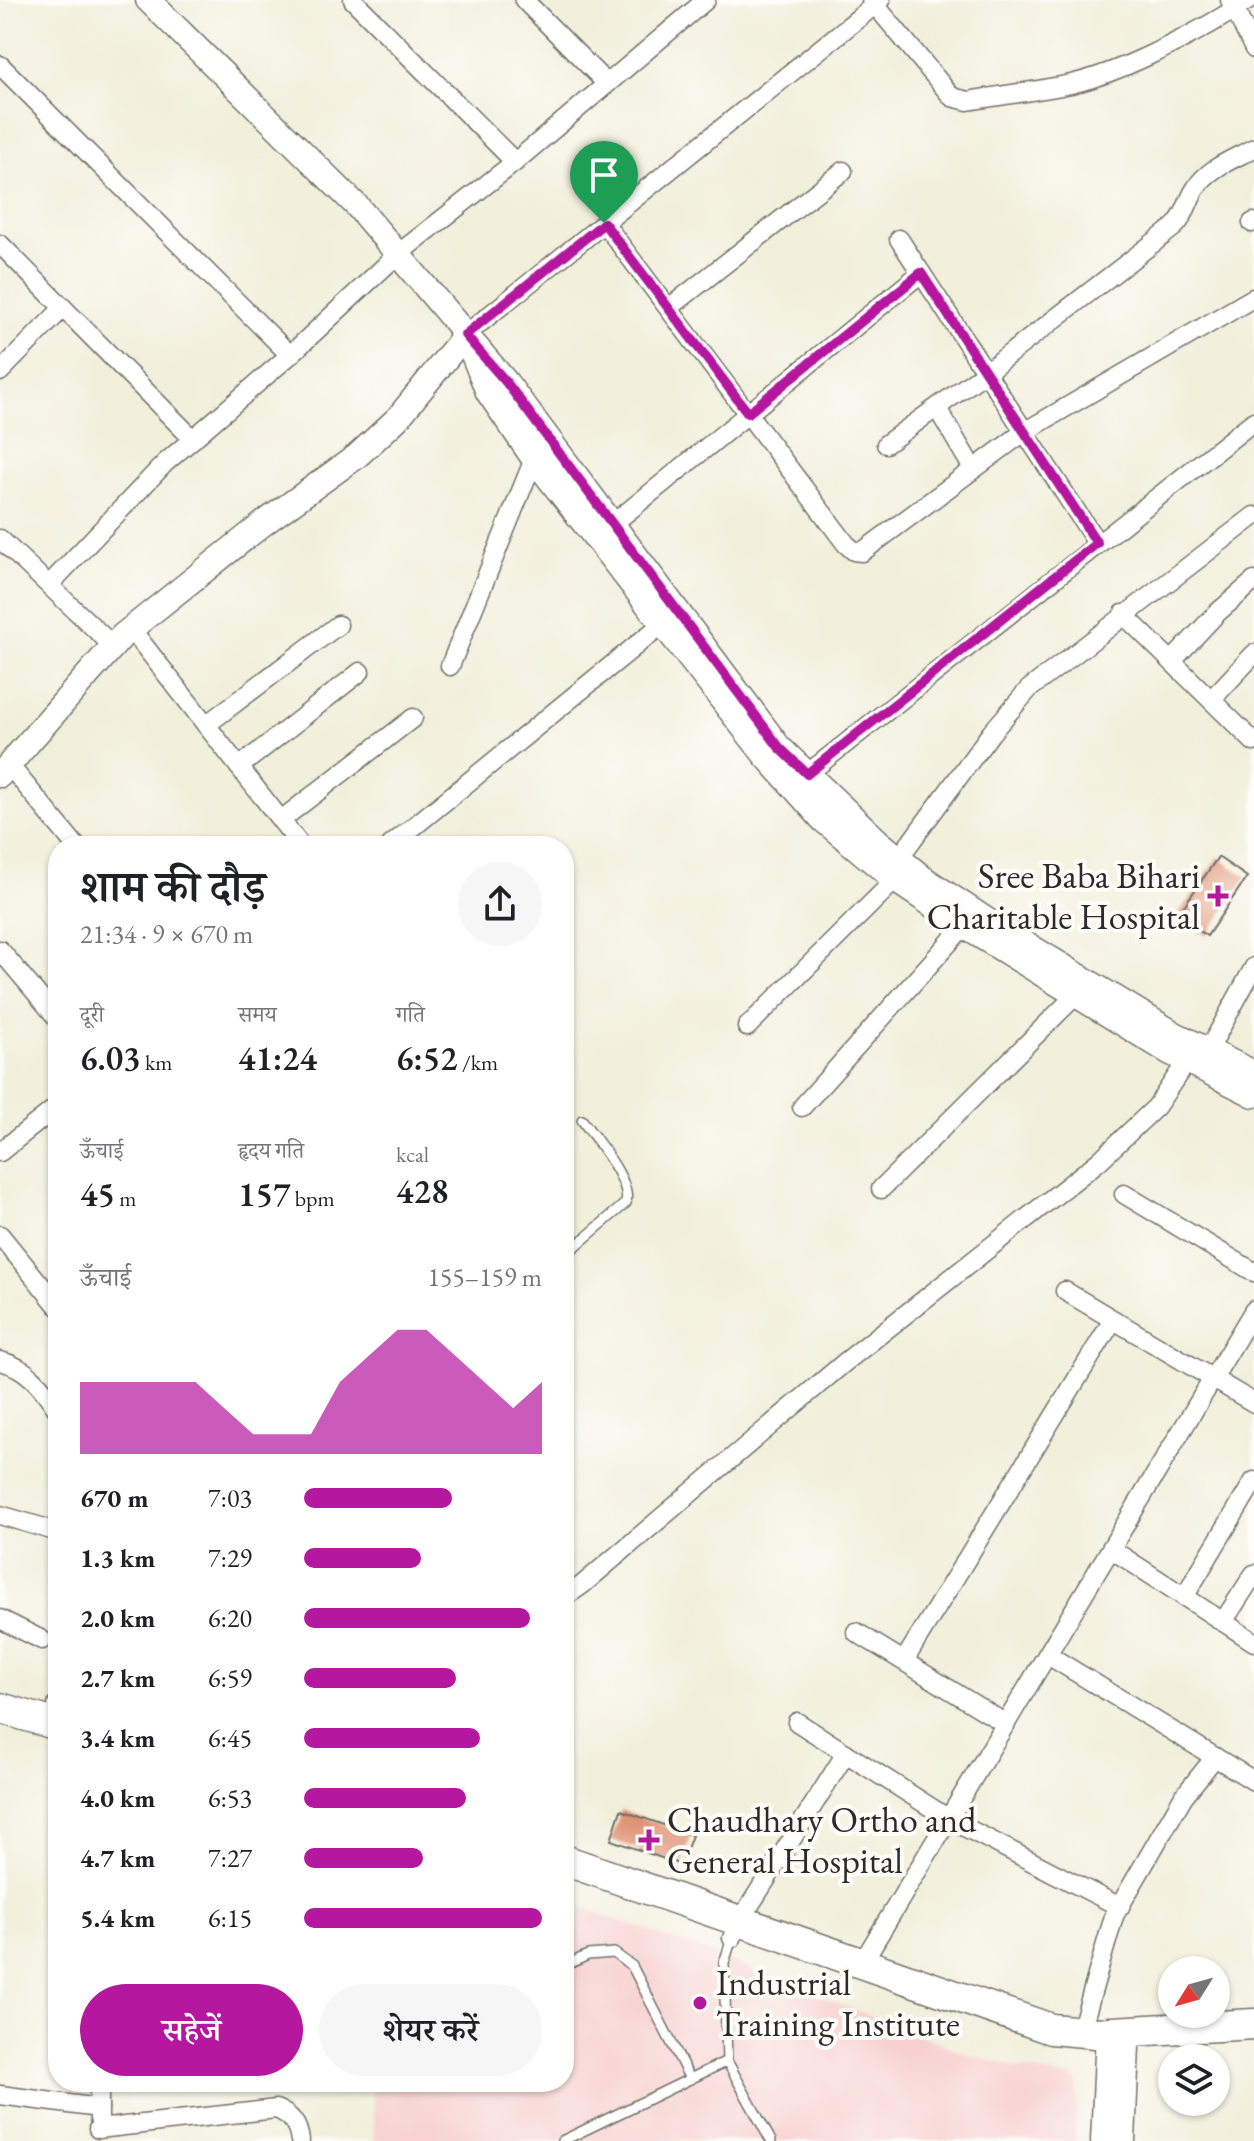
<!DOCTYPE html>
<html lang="hi">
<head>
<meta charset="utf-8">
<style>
	body { margin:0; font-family:"EB Garamond","Noto Serif Devanagari",serif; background:#f6f6f6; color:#202124; height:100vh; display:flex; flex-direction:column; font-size:30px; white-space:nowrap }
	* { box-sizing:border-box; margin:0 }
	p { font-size:26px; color:#757577 }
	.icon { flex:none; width:44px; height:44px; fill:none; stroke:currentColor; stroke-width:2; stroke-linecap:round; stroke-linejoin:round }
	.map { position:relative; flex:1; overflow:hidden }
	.sheet { position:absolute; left:48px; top:836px; width:526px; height:1256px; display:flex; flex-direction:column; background:#fff; border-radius:32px; box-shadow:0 2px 6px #0004 }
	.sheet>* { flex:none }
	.needle { width:52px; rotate:233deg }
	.buttons { position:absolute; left:1158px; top:1956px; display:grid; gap:16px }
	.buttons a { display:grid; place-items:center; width:72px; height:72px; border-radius:50%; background:#fff; box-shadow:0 2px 6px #0004; font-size:40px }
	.pin { position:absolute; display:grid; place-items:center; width:68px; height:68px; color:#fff; margin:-82px -34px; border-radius:50% 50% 50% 0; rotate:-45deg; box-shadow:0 0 8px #0007 }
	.pin .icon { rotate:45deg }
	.round { display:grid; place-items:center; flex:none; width:84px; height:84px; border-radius:42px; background:#f6f6f6 }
	.overview { display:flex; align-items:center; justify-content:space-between; height:136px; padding:0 32px }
	h1 { font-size:44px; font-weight:600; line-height:60px }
	.figures { display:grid; grid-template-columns:repeat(3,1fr); gap:12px; height:136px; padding:8px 32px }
	.figures div { display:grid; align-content:center }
	.figures b { font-size:34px; font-weight:600 }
	.figures small { font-size:22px; font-weight:400 }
	.figures p { font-size:22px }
	.chart { height:224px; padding:16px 32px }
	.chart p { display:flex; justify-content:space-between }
	.chart svg { width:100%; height:144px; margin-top:8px; fill:#b5179e; opacity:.7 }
	.button { display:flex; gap:16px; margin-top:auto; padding:16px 32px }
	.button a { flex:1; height:92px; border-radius:48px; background:#b5179e; color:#fff; font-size:32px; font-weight:600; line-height:92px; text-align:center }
	.button a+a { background:#f6f6f6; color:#202124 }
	ul { padding:0 32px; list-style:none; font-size:26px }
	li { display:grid; grid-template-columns:128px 96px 1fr; align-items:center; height:60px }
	li i { height:20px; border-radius:10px; background:#b5179e }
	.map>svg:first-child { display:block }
	.built { fill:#f7d0cf }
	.building { fill:#de8f71 }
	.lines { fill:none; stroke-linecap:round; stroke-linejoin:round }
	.service-casing { stroke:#717069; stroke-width:12 }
	.minor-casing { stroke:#717069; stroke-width:21 }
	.tertiary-casing { stroke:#717069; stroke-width:27 }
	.primary-casing { stroke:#717069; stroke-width:33 }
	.service { stroke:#fff; stroke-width:9 }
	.minor { stroke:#fff; stroke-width:18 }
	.tertiary { stroke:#fff; stroke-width:24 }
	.primary { stroke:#fff; stroke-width:30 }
	.route-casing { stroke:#fff; stroke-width:16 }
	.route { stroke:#b5179e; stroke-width:10 }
	.poi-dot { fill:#b5179e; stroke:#fdfcf7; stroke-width:3 }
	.labels { text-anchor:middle; stroke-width:8; stroke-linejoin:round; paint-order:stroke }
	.poi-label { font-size:36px; fill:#2b2b2b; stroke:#fdfcf7; text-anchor:start }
</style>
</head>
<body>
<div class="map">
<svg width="1254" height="2141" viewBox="0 0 1254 2141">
	<rect width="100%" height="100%" fill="#fdfcf7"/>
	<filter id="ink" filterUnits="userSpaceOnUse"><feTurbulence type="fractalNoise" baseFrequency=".0125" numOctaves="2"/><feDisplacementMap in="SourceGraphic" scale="16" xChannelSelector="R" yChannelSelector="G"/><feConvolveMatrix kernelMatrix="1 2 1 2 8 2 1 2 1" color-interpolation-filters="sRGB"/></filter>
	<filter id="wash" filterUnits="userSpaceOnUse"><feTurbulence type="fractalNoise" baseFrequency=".006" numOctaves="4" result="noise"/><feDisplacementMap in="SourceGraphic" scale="32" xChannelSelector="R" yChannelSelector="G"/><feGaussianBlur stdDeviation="1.8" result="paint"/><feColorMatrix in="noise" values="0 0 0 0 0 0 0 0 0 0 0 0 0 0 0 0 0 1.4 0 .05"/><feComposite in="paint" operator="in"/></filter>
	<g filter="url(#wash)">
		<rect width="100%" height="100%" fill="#f2efdb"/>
		<polygon class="built" points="564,1901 704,1951 968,2054 1009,2066 1077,2079 1075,2141 374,2141 372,2082 564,2082"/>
		<g id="blocks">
			<g class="building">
				<polygon points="1218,857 1247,877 1207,936 1177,916"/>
				<polygon points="621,1810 692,1835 681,1865 611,1840"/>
			</g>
		</g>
	</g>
	<g filter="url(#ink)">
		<use href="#blocks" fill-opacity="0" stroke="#717069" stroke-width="2"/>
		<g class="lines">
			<defs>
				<g id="service">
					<path d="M 564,1256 L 626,1203 C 632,1181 595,1139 582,1120"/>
					<polyline points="564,1966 588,1955 614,1953 632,1966 690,2079"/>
					<polyline points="727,2061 771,2141"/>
					<polyline points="562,2141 727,2061 724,1963 732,1938"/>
				</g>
				<g id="minor">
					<polyline points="353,0 515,162"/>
					<polyline points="524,0 607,84"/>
					<path d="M 871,0 L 952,97 L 968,101 C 1002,95 1037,91 1071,84 C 1124,72 1204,30 1249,0"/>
					<polyline points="1230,0 1254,49"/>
					<polyline points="0,65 290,355"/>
					<polyline points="604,223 846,544 854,551 862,552 1024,432 1253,298"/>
					<polyline points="1252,223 1254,222"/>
					<polyline points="899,239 1097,543"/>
					<polyline points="0,244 193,439"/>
					<polyline points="669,308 843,171"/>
					<polyline points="465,335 881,0"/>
					<polyline points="0,372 63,308"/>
					<polyline points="937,408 973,469"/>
					<path d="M 886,444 L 986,372 L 1174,227 C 1186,216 1187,201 1196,188 C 1208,168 1234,159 1254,148"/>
					<polyline points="604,531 921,273"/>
					<polyline points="0,539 113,646"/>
					<polyline points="50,584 165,463 290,355 398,254 515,162 706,0"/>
					<polyline points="1123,614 1254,742"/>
					<polyline points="131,629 301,846"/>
					<polyline points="1172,661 1217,613 1254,581"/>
					<polyline points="450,666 534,459 542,453"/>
					<polyline points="1211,700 1254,654"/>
					<polyline points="206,725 338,625"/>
					<polyline points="9,765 76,846"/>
					<polyline points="239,767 360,672"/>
					<polyline points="807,774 1254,421"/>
					<polyline points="281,820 413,718"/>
					<polyline points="390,846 672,616"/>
					<polyline points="899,858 991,733 1029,689 1254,516"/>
					<polyline points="0,950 58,1019"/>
					<polyline points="747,1027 895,880"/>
					<polyline points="1208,1051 1254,967"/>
					<polyline points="802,1107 964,926"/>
					<polyline points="0,1152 58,1106"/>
					<polyline points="881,1189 1076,995"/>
					<polyline points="1124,1194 1254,1272"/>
					<polyline points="0,1235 58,1306"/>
					<polyline points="1065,1291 1254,1403"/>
					<path d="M 0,1361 C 27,1367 43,1387 58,1411"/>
					<polyline points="0,1515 58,1532"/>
					<polyline points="1111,1549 1254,1642"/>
					<polyline points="564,1592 572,1592 582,1585 844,1363 1099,1161 1156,1107 1187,1061"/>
					<polyline points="1184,1597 1254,1481"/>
					<polyline points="0,1619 42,1640"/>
					<polyline points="1223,1622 1254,1574"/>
					<polyline points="856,1632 1006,1724"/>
					<polyline points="1048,1655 1254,1781"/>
					<polyline points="904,1661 1113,1320"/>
					<polyline points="57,1705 58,1703"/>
					<polyline points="797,1722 949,1819 1120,1907"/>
					<polyline points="732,1938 740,1921 846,1753"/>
					<polyline points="862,1963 1254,1310"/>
					<polyline points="1081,2031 1114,1916 1183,1797 1215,1757"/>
					<polyline points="99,2082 99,2119"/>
					<polyline points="0,2095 99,2108"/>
					<path d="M 98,2129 L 276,2109 C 291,2115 298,2124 300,2141"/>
				</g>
				<g id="tertiary">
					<polyline points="148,0 357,206 506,382 779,747 879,842 923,878 988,921 1175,1034 1254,1073"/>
					<polyline points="472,352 488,392 534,459 765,755 823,820 895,880 964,926 1169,1052 1254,1095"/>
					<polyline points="0,775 122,636 264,523 357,456 398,418 465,335"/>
					<polyline points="1103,2141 1108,2032"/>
					<polyline points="1123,2141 1127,2046 1124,2031"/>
				</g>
				<g id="primary">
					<polyline points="0,1708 58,1725"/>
					<polyline points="564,1860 1051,2029 1095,2033 1254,2024"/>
				</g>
			</defs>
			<use href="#service" class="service-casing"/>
			<use href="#minor" class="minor-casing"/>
			<use href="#tertiary" class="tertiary-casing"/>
			<use href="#primary" class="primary-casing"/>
			<use href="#service" class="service"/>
			<use href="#minor" class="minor"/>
			<use href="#tertiary" class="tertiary"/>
			<use href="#primary" class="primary"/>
		</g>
	</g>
	<g class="lines" filter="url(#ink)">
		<defs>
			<polygon id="route" points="604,223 748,413 921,273 1097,543 807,774 779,747 506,382 465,335"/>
		</defs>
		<use href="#route" class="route-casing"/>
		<use href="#route" class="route"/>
	</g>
	<g class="poi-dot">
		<path d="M1214 884h8v8h8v8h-8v8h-8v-8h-8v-8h8z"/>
		<path d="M645 1828h8v8h8v8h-8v8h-8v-8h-8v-8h8z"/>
		<circle cx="700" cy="2003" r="8"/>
	</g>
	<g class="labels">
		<g class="poi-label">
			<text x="1200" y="888" text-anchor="end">Sree Baba Bihari<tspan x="1200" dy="41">Charitable Hospital</tspan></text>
			<text x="667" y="1832">Chaudhary Ortho and<tspan x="667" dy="41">General Hospital</tspan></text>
			<text x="716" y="1995">Industrial<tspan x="716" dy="41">Training Institute</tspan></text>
		</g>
	</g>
</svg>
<div class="buttons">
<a><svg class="needle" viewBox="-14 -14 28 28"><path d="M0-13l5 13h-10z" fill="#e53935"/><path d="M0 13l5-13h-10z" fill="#757577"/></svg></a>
<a><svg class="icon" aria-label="layers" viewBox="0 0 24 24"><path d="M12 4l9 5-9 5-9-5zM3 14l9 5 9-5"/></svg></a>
</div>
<div class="pin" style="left:604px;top:223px;background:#1e9e55"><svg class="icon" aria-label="arrive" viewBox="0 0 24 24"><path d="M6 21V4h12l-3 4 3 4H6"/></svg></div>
<section class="sheet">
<div class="overview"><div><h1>शाम की दौड़</h1><p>21:34 · 9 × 670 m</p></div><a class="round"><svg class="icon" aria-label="share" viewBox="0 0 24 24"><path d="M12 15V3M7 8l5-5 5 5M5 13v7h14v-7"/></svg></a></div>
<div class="figures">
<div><p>दूरी</p><b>6.03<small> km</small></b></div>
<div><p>समय</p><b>41:24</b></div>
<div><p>गति</p><b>6:52<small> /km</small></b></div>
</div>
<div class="figures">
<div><p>ऊँचाई</p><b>45<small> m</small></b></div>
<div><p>हृदय गति</p><b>157<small> bpm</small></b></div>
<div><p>kcal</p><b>428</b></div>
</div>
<div class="chart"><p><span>ऊँचाई</span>155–159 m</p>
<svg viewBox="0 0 160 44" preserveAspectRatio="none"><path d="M0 44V22L10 22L20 22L30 22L40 22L50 30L60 38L70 38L80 38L90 22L100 14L110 6L120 6L130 14L140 22L150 30L160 22V44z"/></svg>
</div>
<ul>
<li><b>670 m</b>7:03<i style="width:62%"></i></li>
<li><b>1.3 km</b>7:29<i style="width:49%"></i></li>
<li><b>2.0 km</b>6:20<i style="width:95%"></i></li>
<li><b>2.7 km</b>6:59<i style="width:64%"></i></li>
<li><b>3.4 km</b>6:45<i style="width:74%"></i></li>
<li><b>4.0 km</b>6:53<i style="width:68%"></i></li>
<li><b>4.7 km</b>7:27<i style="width:50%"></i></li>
<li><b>5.4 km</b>6:15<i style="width:100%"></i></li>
</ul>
<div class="button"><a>सहेजें</a><a>शेयर करें</a></div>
</section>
</div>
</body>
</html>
